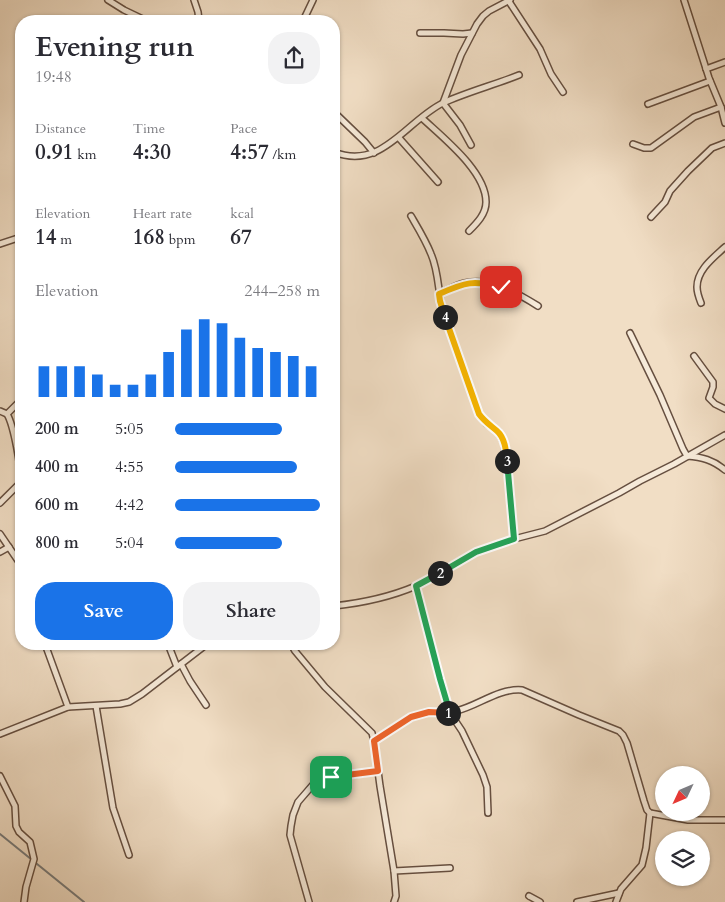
<!DOCTYPE html>
<html lang="en">
<head>
<meta charset="utf-8">
<style>
	body { margin:0; font-family:Cardo,serif; background:#f2f2f3; color:#2b2b33; height:100vh; display:flex; flex-direction:column; font-size:19px; white-space:nowrap }
	* { box-sizing:border-box; margin:0 }
	p { font-size:16px; color:#7c7c81 }
	.icon { flex:none; width:28px; height:28px; fill:none; stroke:currentColor; stroke-width:2; stroke-linecap:round; stroke-linejoin:round }
	.map { position:relative; flex:1; overflow:hidden }
	.sheet { position:absolute; left:15px; top:15px; width:325px; height:635px; display:flex; flex-direction:column; background:#fff; border-radius:20px; box-shadow:0 1px 4px #0004 }
	.sheet>* { flex:none }
	.needle { width:32px; rotate:226deg }
	.fabs { position:absolute; left:655px; top:766px; display:grid; gap:10px }
	.fabs a { display:grid; place-items:center; width:55px; height:55px; border-radius:50%; background:#fff; box-shadow:0 1px 4px #0004; font-size:25px }
	.pin { position:absolute; display:grid; place-items:center; width:42px; height:42px; color:#fff; margin:-21px; border-radius:10px; box-shadow:0 2px 8px #0006 }
	.km { position:absolute; width:25px; height:25px; margin:-12px; border-radius:50%; background:#222; color:#fff; font-size:14px; line-height:25px; text-align:center }
	.round { display:grid; place-items:center; flex:none; width:52px; height:52px; border-radius:20px; background:#f2f2f3 }
	.overview { display:flex; align-items:center; justify-content:space-between; height:85px; padding:0 20px }
	h1 { font-size:28px; font-weight:700; line-height:38px }
	.metrics { display:grid; grid-template-columns:repeat(3,1fr); gap:8px; height:85px; padding:5px 20px }
	.metrics div { display:grid; align-content:center }
	.metrics b { font-size:21px; font-weight:700 }
	.metrics small { font-size:14px; font-weight:400 }
	.metrics p { font-size:14px }
	.chart { height:140px; padding:10px 20px }
	.chart p { display:flex; justify-content:space-between }
	.chart svg { width:100%; height:90px; margin-top:5px; stroke:#1a73e8; stroke-width:6 }
	.action { display:flex; gap:10px; margin-top:auto; padding:10px 20px }
	.action a { flex:1; height:58px; border-radius:20px; background:#1a73e8; color:#fff; font-size:20px; font-weight:700; line-height:58px; text-align:center }
	.action a+a { background:#f2f2f3; color:#2b2b33 }
	ul { padding:0 20px; list-style:none; font-size:16px }
	li { display:grid; grid-template-columns:80px 60px 1fr; align-items:center; height:38px }
	li i { height:12px; border-radius:6px; background:#1a73e8 }
	.map>svg:first-child { display:block }
	.lines { fill:none; stroke-linecap:round; stroke-linejoin:round }
	.stream { stroke:#777b7b; stroke-width:2 }
	.minor-casing { stroke:#664f40; stroke-width:8 }
	.minor { stroke:#f6ead9; stroke-width:5 }
	.split-1-casing { stroke:#fff; stroke-width:10 }
	.split-2-casing { stroke:#fff; stroke-width:10 }
	.split-3-casing { stroke:#fff; stroke-width:10 }
	.split-4-casing { stroke:#fff; stroke-width:10 }
	.split-5-casing { stroke:#fff; stroke-width:10 }
	.split-1 { stroke:#f0652b; stroke-width:6 }
	.split-2 { stroke:#22a559; stroke-width:6 }
	.split-3 { stroke:#22a559; stroke-width:6 }
	.split-4 { stroke:#f5b400; stroke-width:6 }
	.split-5 { stroke:#f5b400; stroke-width:6 }
</style>
</head>
<body>
<div class="map">
<svg width="725" height="902" viewBox="0 0 725 902">
	<rect width="100%" height="100%" fill="#f1dec5"/>
	<filter id="stains"><feTurbulence type="fractalNoise" baseFrequency=".004" numOctaves="4"/><feColorMatrix values="0 0 0 0 .2 0 0 0 0 .09 0 0 0 0 .02 0 0 0 .5 -.17"/></filter>
	<radialGradient id="worn" r=".72"><stop offset=".6" stop-color="#630" stop-opacity="0"/><stop offset="1" stop-color="#630" stop-opacity=".3"/></radialGradient>
	<g class="lines">
		<polyline class="stream" points="0,834 84,902"/>
		<defs>
			<g id="minor">
				<polyline points="108,0 124,10 147,21"/>
				<polyline points="194,0 198,12 199,21"/>
				<polyline points="508,0 540,49 551,74 563,92"/>
				<polyline points="684,0 709,78 721,107 725,123"/>
				<polyline points="303,21 313,0"/>
				<polyline points="420,33 444,33 463,34 472,33"/>
				<polyline points="706,69 725,62"/>
				<polyline points="648,104 710,81"/>
				<polyline points="334,110 336,114 365,142 374,153"/>
				<path d="M 422,118 C 442,137 486,171 486,202 C 486,214 477,223 469,231"/>
				<polyline points="399,138 438,182"/>
				<polyline points="633,144 644,148 651,148 694,117 721,107"/>
				<polyline points="471,145 460,125 443,103 461,55 477,24 483,16 489,11 510,0"/>
				<path d="M 334,152 C 382,171 406,121 443,103 C 467,92 494,85 519,75"/>
				<path d="M 411,216 C 418,228 426,241 431,254 C 439,272 438,293 443,312 L 479,414 L 487,424 L 498,431 L 504,443 L 510,494 L 514,539"/>
				<polyline points="651,217 665,202 670,191 688,171 712,148 725,143"/>
				<polyline points="0,244 21,237"/>
				<path d="M 439,293 C 448,290 456,285 465,283 C 491,277 517,293 538,306"/>
				<path d="M 701,303 C 699,298 697,293 697,287 C 697,270 713,258 725,247"/>
				<path d="M 630,333 L 660,395 L 683,449 L 687,456 C 702,457 713,460 725,470"/>
				<polyline points="694,356 713,382 713,387 709,398 715,404 725,409"/>
				<polyline points="334,397 335,402 334,407"/>
				<path d="M 0,411 L 7,414 C 14,426 21,467 21,482 L 0,503"/>
				<polyline points="7,414 21,400"/>
				<polyline points="0,534 21,565"/>
				<polyline points="0,552 9,547"/>
				<polyline points="416,586 440,679 450,713 462,731 483,775 487,787 488,813"/>
				<path d="M 334,606 C 362,603 390,597 416,586 L 476,552 L 514,539 L 545,531 L 619,493 L 640,481 L 674,464 L 725,435"/>
				<polyline points="45,644 68,707"/>
				<polyline points="168,644 177,667"/>
				<polyline points="291,644 295,651 325,687 372,733 374,741 380,786 394,871 396,896 394,902"/>
				<polyline points="181,664 190,681 206,705"/>
				<polyline points="96,706 113,808 129,855"/>
				<polyline points="0,734 68,707 120,704 129,702 142,694 207,644"/>
				<path d="M 374,741 C 386,733 398,724 410,718 C 427,709 439,715 456,711 C 478,706 498,688 522,690 L 579,715 L 619,731 L 623,735 L 627,743 L 644,801 L 647,810 L 650,813 L 688,820 L 725,820"/>
				<polyline points="0,776 15,806 16,826 19,832 30,842 34,859 26,887 24,902"/>
				<polyline points="394,871 450,868"/>
				<polyline points="529,896 540,902"/>
				<polyline points="309,902 290,835 291,826 293,815 298,802 317,780 378,771"/>
				<polyline points="577,902 619,893"/>
				<polyline points="616,902 621,889 642,865 646,848 650,813"/>
			</g>
		</defs>
		<use href="#minor" class="minor-casing"/>
		<use href="#minor" class="minor"/>
	</g>
	<g class="lines">
		<defs>
			<polyline id="split-1" points="331,777 378,771 374,741 411,717 429,712 448,713"/>
			<polyline id="split-2" points="440,573 416,586 440,679 450,713 448,713"/>
			<polyline id="split-3" points="440,573 476,552 514,539 507,461"/>
			<path id="split-4" d="M 445,317 L 479,414 C 484,421 490,425 497,431 C 505,438 506,450 507,461"/>
			<path id="split-5" d="M 445,317 L 440,301 L 439,294 C 466,282 473,280 501,287"/>
		</defs>
		<use href="#split-1" class="split-1-casing"/>
		<use href="#split-2" class="split-2-casing"/>
		<use href="#split-3" class="split-3-casing"/>
		<use href="#split-4" class="split-4-casing"/>
		<use href="#split-5" class="split-5-casing"/>
		<use href="#split-1" class="split-1"/>
		<use href="#split-2" class="split-2"/>
		<use href="#split-3" class="split-3"/>
		<use href="#split-4" class="split-4"/>
		<use href="#split-5" class="split-5"/>
	</g>
	<rect width="100%" height="100%" filter="url(#stains)"/>
	<rect width="100%" height="100%" fill="url(#worn)"/>
</svg>
<div class="fabs">
<a><svg class="needle" viewBox="-14 -14 28 28"><path d="M0-13l5 13h-10z" fill="#e53935"/><path d="M0 13l5-13h-10z" fill="#7c7c81"/></svg></a>
<a><svg class="icon" aria-label="layers" viewBox="0 0 24 24"><path d="M12 4l9 5-9 5-9-5zM3 14l9 5 9-5"/></svg></a>
</div>
<div class="pin" style="left:331px;top:777px;background:#1e9e55"><svg class="icon" aria-label="arrive" viewBox="0 0 24 24"><path d="M6 21V4h12l-3 4 3 4H6"/></svg></div>
<div class="pin" style="left:501px;top:287px;background:#d93025"><svg class="icon" aria-label="check" viewBox="0 0 24 24"><path d="M5 12l5 5 9-10"/></svg></div>
<b class="km" style="left:448px;top:713px">1</b>
<b class="km" style="left:440px;top:573px">2</b>
<b class="km" style="left:507px;top:461px">3</b>
<b class="km" style="left:445px;top:317px">4</b>
<section class="sheet">
<div class="overview"><div><h1>Evening run</h1><p>19:48</p></div><a class="round"><svg class="icon" aria-label="share" viewBox="0 0 24 24"><path d="M12 15V3M7 8l5-5 5 5M5 13v7h14v-7"/></svg></a></div>
<div class="metrics">
<div><p>Distance</p><b>0.91<small> km</small></b></div>
<div><p>Time</p><b>4:30</b></div>
<div><p>Pace</p><b>4:57<small> /km</small></b></div>
</div>
<div class="metrics">
<div><p>Elevation</p><b>14<small> m</small></b></div>
<div><p>Heart rate</p><b>168<small> bpm</small></b></div>
<div><p>kcal</p><b>67</b></div>
</div>
<div class="chart"><p><span>Elevation</span>244–258 m</p>
<svg viewBox="0 0 160 44" preserveAspectRatio="none"><path d="M5 44V29M15 44V29M25 44V29M35 44V33M45 44V38M55 44V38M65 44V33M75 44V22M85 44V11M95 44V6M105 44V8M115 44V15M125 44V20M135 44V22M145 44V24M155 44V29"/></svg>
</div>
<ul>
<li><b>200 m</b>5:05<i style="width:74%"></i></li>
<li><b>400 m</b>4:55<i style="width:84%"></i></li>
<li><b>600 m</b>4:42<i style="width:100%"></i></li>
<li><b>800 m</b>5:04<i style="width:74%"></i></li>
</ul>
<div class="action"><a>Save</a><a>Share</a></div>
</section>
</div>
</body>
</html>
